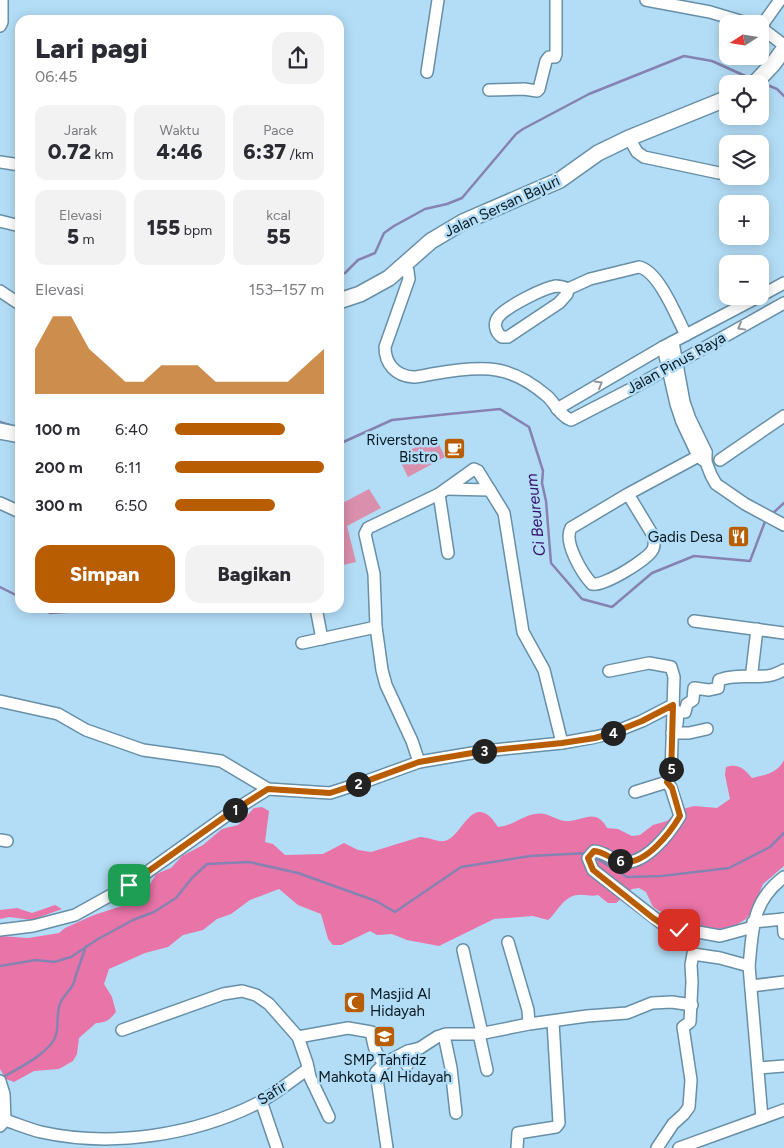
<!DOCTYPE html>
<html lang="id">
<head>
<meta charset="utf-8">
<style>
	body { margin:0; font-family:Figtree,sans-serif; background:#f2f2f3; color:#2b2b33; height:100vh; display:flex; flex-direction:column; font-size:19px; white-space:nowrap }
	* { box-sizing:border-box; margin:0 }
	p { font-size:16px; color:#7c7c81 }
	.icon { flex:none; width:28px; height:28px; fill:none; stroke:currentColor; stroke-width:2; stroke-linecap:round; stroke-linejoin:round }
	.map { position:relative; flex:1; overflow:hidden }
	.side { position:absolute; left:15px; top:15px; width:329px; height:598px; display:flex; flex-direction:column; background:#fff; border-radius:15px; box-shadow:0 2px 12px #0003 }
	.side>* { flex:none }
	.needle { width:32px; rotate:258deg }
	.controls { position:absolute; left:719px; top:15px; display:grid; gap:10px }
	.controls a { display:grid; place-items:center; width:50px; height:50px; border-radius:10px; background:#fff; box-shadow:0 2px 12px #0003; font-size:25px }
	.pin { position:absolute; display:grid; place-items:center; width:42px; height:42px; color:#fff; margin:-21px; border-radius:10px; box-shadow:0 2px 8px #0006 }
	.km { position:absolute; width:25px; height:25px; margin:-12px; border-radius:50%; background:#222; color:#fff; font-size:14px; line-height:25px; text-align:center }
	.round { display:grid; place-items:center; flex:none; width:52px; height:52px; border-radius:15px; background:#f2f2f3 }
	.head { display:flex; align-items:center; justify-content:space-between; height:85px; padding:0 20px }
	h1 { font-size:28px; font-weight:800; line-height:38px }
	.stats { display:grid; grid-template-columns:repeat(3,1fr); gap:8px; height:85px; padding:5px 20px }
	.stats div { display:grid; align-content:center; border-radius:12px; background:#f2f2f3; text-align:center }
	.stats b { font-size:21px; font-weight:800 }
	.stats small { font-size:14px; font-weight:400 }
	.stats p { font-size:14px }
	.chart { height:140px; padding:10px 20px }
	.chart p { display:flex; justify-content:space-between }
	.chart svg { width:100%; height:90px; margin-top:5px; fill:#b85d02; opacity:.7 }
	.cta { display:flex; gap:10px; margin-top:auto; padding:10px 20px }
	.cta a { flex:1; height:58px; border-radius:15px; background:#b85d02; color:#fff; font-size:20px; font-weight:800; line-height:58px; text-align:center }
	.cta a+a { background:#f2f2f3; color:#2b2b33 }
	ul { padding:0 20px; list-style:none; font-size:16px }
	li { display:grid; grid-template-columns:80px 60px 1fr; align-items:center; height:38px }
	li i { height:12px; border-radius:6px; background:#b85d02 }
	.map>svg:first-child { display:block }
	.green { fill:#da8fad }
	.forest { fill:#e974a8 }
	.lines { fill:none; stroke-linecap:round; stroke-linejoin:round }
	.stream { stroke:#8682b2; stroke-width:2.5 }
	.minor-casing { stroke:#678fa6; stroke-width:14 }
	.major-casing { stroke:#678fa6; stroke-width:18 }
	.minor { stroke:#fff; stroke-width:11 }
	.major { stroke:#fff; stroke-width:15 }
	.oneway { stroke:#90979b }
	.route-casing { stroke:#fff; stroke-width:10 }
	.route { stroke:#b85d02; stroke-width:6 }
	.labels { text-anchor:middle; stroke-width:5; stroke-linejoin:round; paint-order:stroke }
	.street-label { font-size:15px; fill:#081820; stroke:#b3ddf6 }
	.poi-label { font-size:15px; fill:#081820; stroke:#b3ddf6; text-anchor:end }
	.water-label { font-size:16px; font-style:italic; fill:#340b6c; stroke:#b3ddf6 }
</style>
</head>
<body>
<div class="map">
<svg width="784" height="1148" viewBox="0 0 784 1148">
	<rect width="100%" height="100%" fill="#b3ddf6"/>
	<g class="green">
		<polygon points="435,436 445,457 408,477 398,457"/>
		<polygon points="369,489 381,508 347,526 356,562 339,566 339,505"/>
	</g>
	<g class="forest">
		<path d="M 784,760 L 784,866 L 763,884 L 751,913 L 746,919 L 733,927 L 701,931 L 694,928 L 682,918 L 659,911 L 653,907 L 646,892 L 639,888 L 632,889 L 616,903 L 608,903 L 598,895 C 591,897 585,894 578,895 C 563,896 558,912 548,920 L 533,916 L 494,919 L 439,946 L 407,940 L 392,934 L 377,935 L 370,931 L 341,945 L 333,945 L 328,939 L 321,914 L 298,905 L 279,889 L 250,900 L 231,914 L 217,919 L 203,930 L 183,935 L 168,947 L 145,953 L 109,969 L 104,984 L 112,997 L 116,1012 C 110,1020 105,1023 96,1023 L 79,1038 L 77,1054 L 73,1061 L 59,1069 L 34,1071 L 14,1082 L 6,1079 L 0,1069 L 0,936 L 28,938 L 59,933 L 65,928 L 94,915 L 125,905 L 135,893 L 149,886 L 156,874 L 171,868 L 182,856 L 203,845 L 222,829 L 238,825 L 254,808 L 262,807 L 269,811 L 265,842 L 273,844 L 285,855 L 323,854 L 344,843 L 358,850 L 371,852 L 420,837 C 428,837 437,842 444,841 C 460,839 469,801 488,815 C 492,818 495,823 498,827 C 512,826 522,816 535,814 C 547,811 555,820 565,821 C 582,823 595,806 607,828 L 618,829 L 632,836 L 640,835 L 653,825 L 667,821 L 679,810 L 694,806 L 717,808 L 730,799 L 725,775 L 726,767 C 739,763 744,769 752,778 C 765,775 778,773 784,760 Z"/>
		<polygon points="55,905 62,909 32,920 9,917 0,919 0,910 17,908 32,913"/>
	</g>
	<g class="lines">
		<g class="stream">
			<polyline points="762,83 777,89 784,96"/>
			<polyline points="339,274 345,273 358,260 375,253 384,233 394,226 425,209 447,204 462,198 516,134 523,129 589,94 684,56 712,61 752,79"/>
			<polyline points="0,422 13,426"/>
			<polyline points="339,444 392,420 449,414 500,409 529,427 543,471 542,483 546,501 551,563 582,599 612,607 652,573 694,556 750,561 766,519"/>
			<polyline points="772,514 784,503"/>
			<polyline points="0,587 20,597"/>
			<polyline points="40,608 50,613 110,609 113,608"/>
			<polyline points="594,857 627,877 662,876 729,868 770,847 784,833"/>
			<polyline points="0,966 36,960 54,962 71,957 98,939 133,920 154,912 176,898 192,878 207,864 249,862 298,873 376,901 395,912 461,867 530,856 588,853"/>
			<path d="M 1,1078 C 17,1069 51,1053 56,1035 C 59,1025 56,1014 60,1004 C 63,994 75,988 75,978 L 86,946"/>
		</g>
		<defs>
			<g id="minor">
				<polyline points="646,0 710,12 750,24"/>
				<polyline points="0,26 2,22 2,0"/>
				<polyline points="760,27 784,45"/>
				<polyline points="760,28 780,0"/>
				<polyline points="427,72 438,0"/>
				<polyline points="489,90 524,89 537,91 539,89 546,61 549,57 555,57 556,54 556,0"/>
				<polyline points="629,138 637,152 644,157 719,173"/>
				<polyline points="0,162 20,165"/>
				<polyline points="0,221 20,226"/>
				<path d="M 405,265 L 408,271 L 409,279 L 385,347 C 385,364 396,376 413,377 C 419,377 426,375 432,374 C 449,371 480,367 497,370 C 515,373 533,384 547,396 C 555,403 560,416 571,420 L 631,389 L 784,303"/>
				<path d="M 568,289 C 564,287 561,286 556,286 C 543,288 508,306 499,316 C 493,323 495,332 502,337 L 508,337 L 559,303 L 567,294 L 568,289 L 590,279 L 639,267 C 659,271 677,318 686,335"/>
				<polyline points="0,291 18,303"/>
				<polyline points="760,296 784,283"/>
				<polyline points="673,342 684,402 690,419 706,452 706,462 711,475 716,484 745,504 784,525"/>
				<polyline points="663,347 676,404 682,422 698,456 703,460"/>
				<polyline points="557,409 663,347 760,296"/>
				<polyline points="720,460 784,416"/>
				<polyline points="446,489 490,490"/>
				<polyline points="439,494 448,553"/>
				<path d="M 628,494 L 654,537 C 654,541 655,545 653,549 C 649,559 603,587 592,584 C 582,573 563,542 571,528 L 628,494 L 706,452"/>
				<polyline points="0,503 20,512"/>
				<polyline points="316,608 322,639"/>
				<polyline points="694,621 784,633"/>
				<polyline points="302,643 376,627"/>
				<polyline points="609,671 649,663 671,667 674,677 671,776 667,782 635,792"/>
				<polyline points="752,671 757,629"/>
				<polyline points="0,701 58,714 86,730 143,750 221,761 268,789 330,793 364,782 419,762 484,751 562,743 595,737 612,733 642,721 673,705"/>
				<path d="M 677,724 L 678,712 L 685,712 L 687,704 L 693,700 L 694,688 L 709,690 L 718,688 L 719,680 C 737,673 755,679 772,675 C 776,674 780,672 784,670"/>
				<polyline points="672,733 689,733 707,729"/>
				<polyline points="419,762 412,741 386,685 382,670 376,627 374,574 365,534 368,528 439,494 474,469 478,471 504,513 523,632 544,670 562,743"/>
				<path d="M 667,782 L 671,788 L 680,816 C 670,833 646,864 624,862 C 612,861 606,852 594,851 L 588,858 L 593,870 L 665,926 L 720,936 L 753,927"/>
				<polyline points="0,840 7,841"/>
				<polyline points="783,919 784,933"/>
				<polyline points="753,922 784,919"/>
				<polyline points="0,930 33,926 75,915 129,885 230,813 268,789"/>
				<polyline points="508,942 528,1010 529,1024"/>
				<polyline points="463,950 482,1033"/>
				<polyline points="749,966 762,1118"/>
				<polyline points="751,986 784,982"/>
				<polyline points="122,1030 223,994 242,991 256,995 269,1004 298,1037 307,1063 310,1077 329,1117"/>
				<polyline points="479,1034 487,1070"/>
				<polyline points="444,1035 451,1068 456,1113"/>
				<path d="M 298,1037 L 348,1028 L 371,1032 C 374,1044 374,1055 385,1063"/>
				<polyline points="407,1065 408,1051"/>
				<polyline points="759,1068 784,1066"/>
				<polyline points="0,1081 4,1094 5,1120 0,1126"/>
				<polyline points="261,1101 277,1148"/>
				<path d="M 5,1120 C 17,1124 29,1129 41,1132 C 112,1148 196,1135 260,1102 C 277,1093 292,1080 308,1069"/>
				<polyline points="387,1148 376,1072 385,1063 408,1051 420,1048 437,1037 446,1034 479,1034 529,1024 587,1016 627,1013 652,1003 672,1002 692,1005"/>
				<polyline points="517,1148 518,1133 556,1127 559,1123 553,1022"/>
				<path d="M 657,1148 L 673,1124 L 684,1114 L 689,1107 L 691,1080 L 683,1027 L 690,1022 L 692,982 L 691,965 L 693,954 L 720,958 L 749,966 C 753,929 751,902 784,877"/>
				<polyline points="679,1148 784,1110"/>
			</g>
			<g id="major">
				<polyline points="754,84 773,64 784,49"/>
				<polyline points="339,301 360,294 389,278 431,241 463,222 560,180 598,153 629,138 728,98"/>
				<polyline points="0,431 20,435"/>
			</g>
		</defs>
		<use href="#minor" class="minor-casing"/>
		<use href="#major" class="major-casing"/>
		<use href="#minor" class="minor"/>
		<use href="#major" class="major"/>
	</g>
	<defs><path id="oneway-chevron" d="M-2-3.5L2.5 0L-2 3.5" fill="none" stroke-width="1.6" stroke-linecap="round" stroke-linejoin="round" transform="scale(1.25)"/></defs>
	<g class="oneway">
		<use href="#oneway-chevron" transform="translate(741 327) rotate(151)"/>
		<use href="#oneway-chevron" transform="translate(599 384) rotate(-30)"/>
	</g>
	<g class="lines">
		<defs>
			<path id="route" d="M 129,885 L 230,813 L 268,789 L 330,793 L 364,782 L 419,762 L 484,751 L 562,743 L 595,738 L 612,733 L 642,721 L 673,705 L 671,776 L 667,782 L 672,788 L 680,816 C 670,833 646,864 624,862 C 612,861 606,852 594,851 L 588,858 L 593,870 L 653,918 L 665,926 L 679,930"/>
		</defs>
		<use href="#route" class="route-casing"/>
		<use href="#route" class="route"/>
	</g>
	<defs>
		<symbol id="cafe-square" viewBox="-11 -11 22 22"><rect x="-9" y="-9" width="18" height="18" rx="4" fill="#b85d02" stroke="#b3ddf6"/><path d="M-5.5-4.5H6V0H3Q3 3.5 0 3.5H-2.5Q-5.5 3.5-5.5 0ZM3-3.2v2h1.7v-2ZM-6 4.5H4V6H-6Z" fill="#fff"/></symbol>
		<symbol id="restaurant-square" viewBox="-11 -11 22 22"><rect x="-9" y="-9" width="18" height="18" rx="4" fill="#b85d02" stroke="#b3ddf6"/><path d="M-5-6h1v4h1v-4h1v4h1v-4h1v5L-1.5 .5V6h-2V.5L-5-1ZM5-6V6H3V1.5H1.5Q1.5-4 5-6Z" fill="#fff"/></symbol>
		<symbol id="mosque-square" viewBox="-11 -11 22 22"><rect x="-9" y="-9" width="18" height="18" rx="4" fill="#b85d02" stroke="#b3ddf6"/><path d="M3.5-4.9A6 6 0 1 0 3.5 4.9A5 5 0 1 1 3.5-4.9Z" fill="#fff"/></symbol>
		<symbol id="school-square" viewBox="-11 -11 22 22"><rect x="-9" y="-9" width="18" height="18" rx="4" fill="#b85d02" stroke="#b3ddf6"/><path d="M0-5L7-2L0 1L-7-2ZM-4 1L0 2.5L4 1V4Q0 6-4 4Z" fill="#fff"/></symbol>
	</defs>
	<g fill-rule="evenodd">
		<use href="#cafe-square" x="442" y="436" width="25" height="25"/>
		<use href="#restaurant-square" x="726" y="524" width="25" height="25"/>
		<use href="#mosque-square" x="342" y="990" width="25" height="25"/>
		<use href="#school-square" x="372" y="1024" width="25" height="25"/>
	</g>
	<g class="labels">
		<g class="street-label">
			<text transform="translate(502 206) rotate(-25)" y="5">Jalan Sersan Bajuri</text>
			<text transform="translate(676 363) rotate(-29)" y="5">Jalan Pinus Raya</text>
			<text transform="translate(272 1093) rotate(-32)" y="5">Safir</text>
		</g>
		<g class="poi-label">
			<text x="438" y="445">Riverstone<tspan x="438" dy="17">Bistro</tspan></text>
			<text x="723" y="542">Gadis Desa</text>
			<text x="370" y="999" text-anchor="start">Masjid Al<tspan x="370" dy="17">Hidayah</tspan></text>
			<text x="385" y="1065" text-anchor="middle">SMP Tahfidz<tspan x="385" dy="17">Mahkota Al Hidayah</tspan></text>
		</g>
		<g class="water-label">
			<text transform="translate(535 515) rotate(-96)" y="6">Ci Beureum</text>
		</g>
	</g>
</svg>
<div class="controls">
<a><svg class="needle" viewBox="-14 -14 28 28"><path d="M0-13l5 13h-10z" fill="#e53935"/><path d="M0 13l5-13h-10z" fill="#7c7c81"/></svg></a>
<a><svg class="icon" aria-label="locate" viewBox="0 0 24 24"><circle cx="12" cy="12" r="6"/><path d="M12 2v4M12 18v4M2 12h4M18 12h4"/></svg></a>
<a><svg class="icon" aria-label="layers" viewBox="0 0 24 24"><path d="M12 4l9 5-9 5-9-5zM3 14l9 5 9-5"/></svg></a>
<a>+</a>
<a>−</a>
</div>
<div class="pin" style="left:129px;top:885px;background:#1e9e55"><svg class="icon" aria-label="arrive" viewBox="0 0 24 24"><path d="M6 21V4h12l-3 4 3 4H6"/></svg></div>
<div class="pin" style="left:679px;top:930px;background:#d93025"><svg class="icon" aria-label="check" viewBox="0 0 24 24"><path d="M5 12l5 5 9-10"/></svg></div>
<b class="km" style="left:235px;top:810px">1</b>
<b class="km" style="left:358px;top:784px">2</b>
<b class="km" style="left:484px;top:751px">3</b>
<b class="km" style="left:613px;top:733px">4</b>
<b class="km" style="left:671px;top:769px">5</b>
<b class="km" style="left:620px;top:861px">6</b>
<section class="side">
<div class="head"><div><h1>Lari pagi</h1><p>06:45</p></div><a class="round"><svg class="icon" aria-label="share" viewBox="0 0 24 24"><path d="M12 15V3M7 8l5-5 5 5M5 13v7h14v-7"/></svg></a></div>
<div class="stats">
<div><p>Jarak</p><b>0.72<small> km</small></b></div>
<div><p>Waktu</p><b>4:46</b></div>
<div><p>Pace</p><b>6:37<small> /km</small></b></div>
</div>
<div class="stats">
<div><p>Elevasi</p><b>5<small> m</small></b></div>
<div><b>155<small> bpm</small></b></div>
<div><p>kcal</p><b>55</b></div>
</div>
<div class="chart"><p><span>Elevasi</span>153–157 m</p>
<svg viewBox="0 0 160 44" preserveAspectRatio="none"><path d="M0 44V22L10 6L20 6L30 22L40 30L50 38L60 38L70 30L80 30L90 30L100 38L110 38L120 38L130 38L140 38L150 30L160 22V44z"/></svg>
</div>
<ul>
<li><b>100 m</b>6:40<i style="width:74%"></i></li>
<li><b>200 m</b>6:11<i style="width:100%"></i></li>
<li><b>300 m</b>6:50<i style="width:67%"></i></li>
</ul>
<div class="cta"><a>Simpan</a><a>Bagikan</a></div>
</section>
</div>
</body>
</html>
